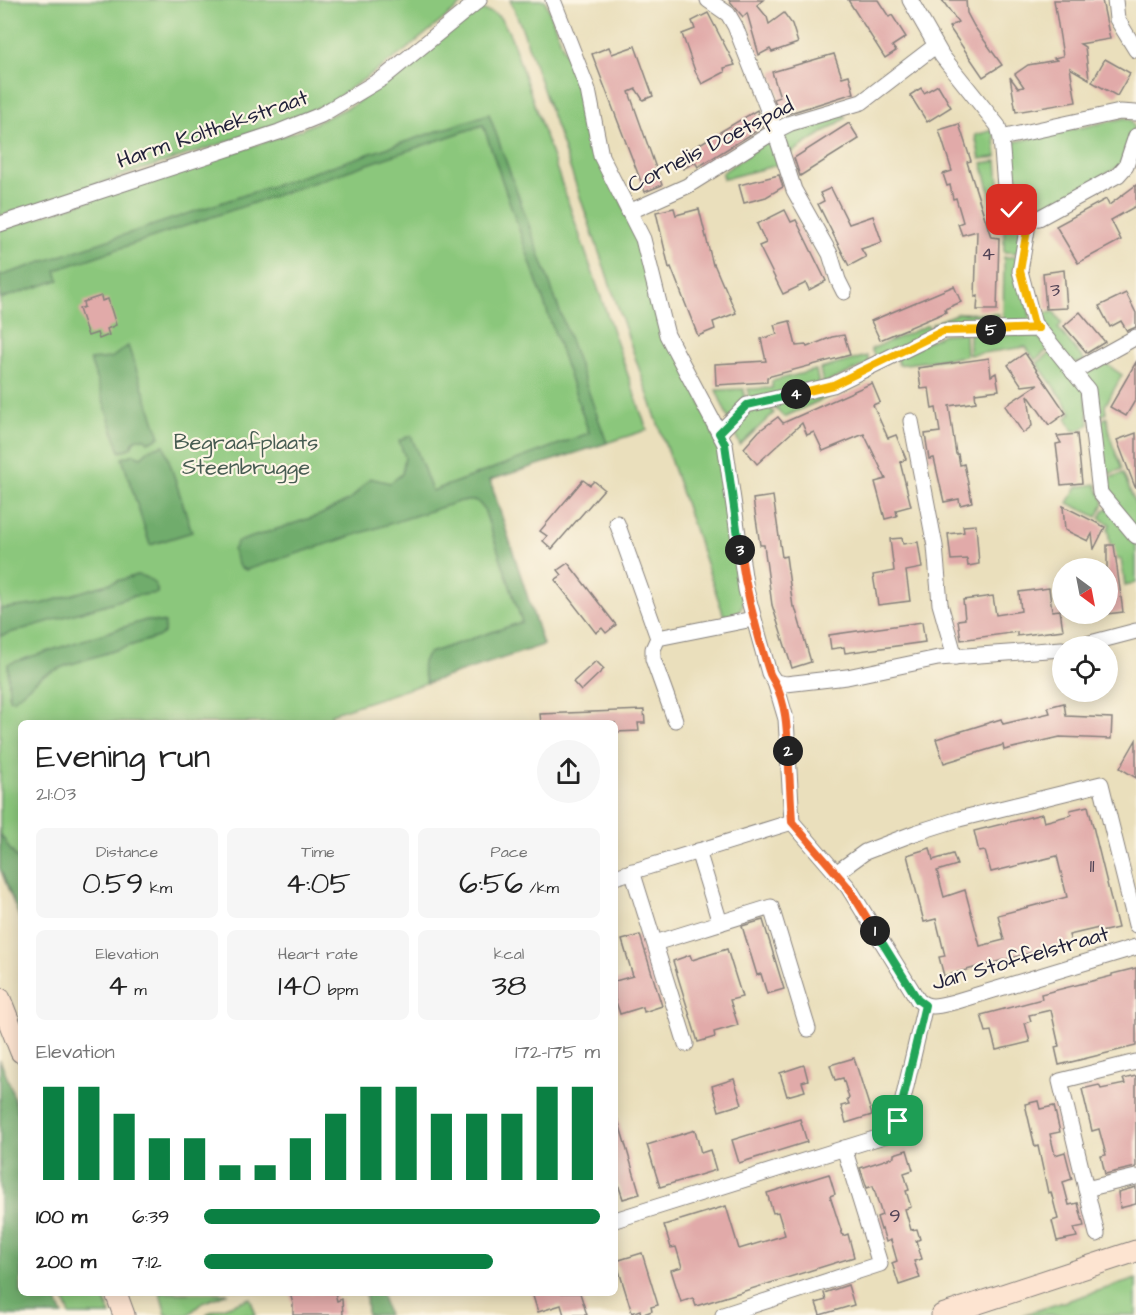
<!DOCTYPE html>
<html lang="en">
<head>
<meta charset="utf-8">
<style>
	body { margin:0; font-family:"Architects Daughter",sans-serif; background:#f6f6f6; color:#222; height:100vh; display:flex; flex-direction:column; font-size:22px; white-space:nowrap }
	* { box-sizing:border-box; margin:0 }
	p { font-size:20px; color:#767676 }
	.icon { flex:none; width:33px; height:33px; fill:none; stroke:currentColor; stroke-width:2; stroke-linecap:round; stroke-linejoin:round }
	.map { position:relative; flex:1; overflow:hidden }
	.panel { position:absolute; left:18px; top:720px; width:600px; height:576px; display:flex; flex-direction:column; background:#fff; border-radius:9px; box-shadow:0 3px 15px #0003 }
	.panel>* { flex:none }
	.needle { width:39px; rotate:148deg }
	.buttons { position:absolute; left:1052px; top:558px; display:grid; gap:12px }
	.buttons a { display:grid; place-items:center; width:66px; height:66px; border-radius:50%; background:#fff; box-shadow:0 3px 15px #0003; font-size:30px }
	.pin { position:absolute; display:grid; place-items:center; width:51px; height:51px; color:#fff; margin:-26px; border-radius:12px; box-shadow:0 3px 9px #0006 }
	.km { position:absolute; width:30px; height:30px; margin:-15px; border-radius:50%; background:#222; color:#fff; font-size:16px; line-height:30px; text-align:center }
	.round { display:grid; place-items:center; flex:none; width:63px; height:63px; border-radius:32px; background:#f6f6f6 }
	.overview { display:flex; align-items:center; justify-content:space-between; height:102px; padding:0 18px }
	h1 { font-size:33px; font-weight:600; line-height:45px }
	.figures { display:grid; grid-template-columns:repeat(3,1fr); gap:9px; height:102px; padding:6px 18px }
	.figures div { display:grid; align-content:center; border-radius:9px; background:#f6f6f6; text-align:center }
	.figures b { font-size:30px; font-weight:600 }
	.figures small { font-size:16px; font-weight:400 }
	.figures p { font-size:16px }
	.chart { height:168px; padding:12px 18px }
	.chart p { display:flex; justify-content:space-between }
	.chart svg { width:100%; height:108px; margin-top:6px; stroke:#0b8043; stroke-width:6 }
	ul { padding:0 18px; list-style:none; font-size:20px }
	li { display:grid; grid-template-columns:96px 72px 1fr; align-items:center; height:45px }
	li i { height:15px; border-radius:8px; background:#0b8043 }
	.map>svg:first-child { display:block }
	.green { fill:#8bc77c; stroke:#56745c; stroke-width:1.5 }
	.forest { fill:#70ac6c; stroke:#496754; stroke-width:1.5 }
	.building { fill:#e1aaa9 }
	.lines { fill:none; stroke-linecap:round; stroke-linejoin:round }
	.street-casing { stroke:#86807c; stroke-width:17 }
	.secondary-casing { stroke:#86807c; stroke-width:23 }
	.street { stroke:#fff; stroke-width:15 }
	.secondary { stroke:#fde4d1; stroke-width:21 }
	.split-1-casing { stroke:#fff; stroke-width:12 }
	.split-2-casing { stroke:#fff; stroke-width:12 }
	.split-3-casing { stroke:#fff; stroke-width:12 }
	.split-4-casing { stroke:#fff; stroke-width:12 }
	.split-5-casing { stroke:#fff; stroke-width:12 }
	.split-6-casing { stroke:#fff; stroke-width:12 }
	.split-1 { stroke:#22a559; stroke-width:8 }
	.split-2 { stroke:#f0652b; stroke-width:8 }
	.split-3 { stroke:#f0652b; stroke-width:8 }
	.split-4 { stroke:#22a559; stroke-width:8 }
	.split-5 { stroke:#f5b400; stroke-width:8 }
	.split-6 { stroke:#f5b400; stroke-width:8 }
	.labels { text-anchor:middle; stroke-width:4.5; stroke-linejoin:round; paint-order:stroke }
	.number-label { font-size:20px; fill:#524456 }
	.street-label { font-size:22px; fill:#22223b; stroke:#fcf5e5 }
	.park-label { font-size:22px; fill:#475c52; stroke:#fcf5e5 }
</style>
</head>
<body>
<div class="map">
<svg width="1136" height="1315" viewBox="0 0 1136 1315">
	<rect width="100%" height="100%" fill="#fcf5e5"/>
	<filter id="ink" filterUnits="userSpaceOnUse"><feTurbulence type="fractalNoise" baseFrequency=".0167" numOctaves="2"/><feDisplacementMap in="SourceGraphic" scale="12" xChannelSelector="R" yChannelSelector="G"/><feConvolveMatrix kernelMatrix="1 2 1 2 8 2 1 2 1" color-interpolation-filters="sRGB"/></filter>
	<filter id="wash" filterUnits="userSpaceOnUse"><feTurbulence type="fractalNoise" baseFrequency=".008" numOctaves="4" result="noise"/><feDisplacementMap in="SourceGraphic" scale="24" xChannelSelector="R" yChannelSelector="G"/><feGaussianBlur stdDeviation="1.35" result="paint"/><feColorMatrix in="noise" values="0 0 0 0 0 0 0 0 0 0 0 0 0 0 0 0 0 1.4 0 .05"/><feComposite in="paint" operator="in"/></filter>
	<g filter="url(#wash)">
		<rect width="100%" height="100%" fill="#eadfbc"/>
		<g class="green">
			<polygon points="0,0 467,0 402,53 329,103 257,132 0,216"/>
			<polygon points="510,0 545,0 636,239 718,446 743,604 737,615 724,616 522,28"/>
			<path d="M 482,10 C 501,13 503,21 511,37 L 647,430 L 490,480 L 543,645 L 331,714 L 333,723 L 21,723 L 21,921 L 0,868 L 0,230 L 298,131 L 353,105 L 392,77 L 471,12 Z"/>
			<polygon points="842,112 846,118 788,155 783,139 789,129"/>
			<polygon points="1125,118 1131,120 1134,127 1120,166 1037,213 1027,211 1013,201 1008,149 1014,142"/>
			<polygon points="994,130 997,157 980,159 975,135"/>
			<polygon points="768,140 780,156 782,164 723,179 722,173"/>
			<polygon points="997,161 1001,206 995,211 982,163"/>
			<polygon points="1004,219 1024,227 1020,253 1004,252"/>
			<polygon points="1004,257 1019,257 1032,326 1003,327"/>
			<polygon points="1054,312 1062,323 1058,328 1086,362 1071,363 1035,314"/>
			<polygon points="958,313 999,314 998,327 935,331 932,324"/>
			<polygon points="928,325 932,333 877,360 871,349"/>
			<polygon points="1031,331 1050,348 1035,360 1026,347 969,355 969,333"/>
			<polygon points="965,333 966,356 899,365 896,357 944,334"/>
			<polygon points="1053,351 1085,391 1089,424 1080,430 1073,431 1066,418 1072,413 1037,363"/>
			<polygon points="867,356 870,363 823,384 820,369"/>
			<polygon points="1099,359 1122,375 1105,406 1106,413 1095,421 1082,368"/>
			<polygon points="816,370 819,385 749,402 748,389 772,388 772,381"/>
			<polygon points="851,379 854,385 784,417 770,403"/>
			<polygon points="744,389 745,404 729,420 716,390"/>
			<polygon points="766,404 774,413 740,445 731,425 749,408"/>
			<polygon points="1107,417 1112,443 1122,469 1101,477 1095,425"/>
			<polygon points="1123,473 1136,506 1136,531 1101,481"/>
			<polygon points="1096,484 1104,503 1097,517 1068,503 1077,487"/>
			<polygon points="1108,508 1136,541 1136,583 1125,585 1121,559 1112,560 1108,529 1110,524 1100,519 1104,510"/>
			<polygon points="1136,1279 1136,1315 1022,1315"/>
			<polygon points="61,1293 102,1293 111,1315 70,1315"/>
			<polygon points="160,1293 228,1293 202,1303 188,1315 166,1315"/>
			<polygon points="250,1298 256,1315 206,1315 208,1313"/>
		</g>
		<g class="forest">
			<path d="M 489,114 L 607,443 L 490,480 L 543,645 L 427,683 C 422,671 419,663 429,653 L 522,622 L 484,509 L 477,501 L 461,501 L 246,570 L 239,567 L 233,550 L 237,542 L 320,515 L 351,499 L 370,478 L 390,483 L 402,474 L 405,457 L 399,441 L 411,435 L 432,491 L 589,433 L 483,125 L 56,270 L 59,280 L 0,299 L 0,276 Z"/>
			<path d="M 128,346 L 160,437 L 148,442 L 145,439 C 139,437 132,440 132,447 L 120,452 L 90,360 L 111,358 Z"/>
			<polygon points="164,445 192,532 150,545 122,458 134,454 141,457 150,449"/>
			<path d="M 137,575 C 148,576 156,582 158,593 L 134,596 L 0,636 L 0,609 L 41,604 Z"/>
			<polygon points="146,620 165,623 164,633 158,637 65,666 42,676 13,700 9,699 8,664"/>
			<polygon points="0,833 9,848 21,863 21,921 0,868"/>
			<polygon points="0,1060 11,1087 21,1125 21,1293 53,1293 63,1315 0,1315"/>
			<polygon points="369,1293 381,1293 388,1315 367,1315 366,1295"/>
		</g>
		<g id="blocks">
			<g class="building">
				<polygon points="729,0 763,0 757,5 767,17 769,24 784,13 792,24 798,43 772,52 770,49 759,55 747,13 743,17"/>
				<polygon points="848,0 878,0 889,17 892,15 906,37 892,46 896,51 885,58"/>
				<polygon points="942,0 966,0 967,13 974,26 1002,65 983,77 949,27 958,22"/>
				<polygon points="1054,0 1102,0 1110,39 1080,44 1085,47 1089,79 1070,68 1076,102 1016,112 1010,77 1018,88 1024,87 1015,74 1028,65 1057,60 1054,58 1063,56"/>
				<polygon points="708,13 735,65 724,68 725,72 702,84 695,71 682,34 695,29 692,21"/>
				<polygon points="635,46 653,96 643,100 636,89 629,92 662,185 645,192 592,54 609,47 612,54"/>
				<polygon points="834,54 842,77 849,75 854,93 780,116 774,99 780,97 772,72"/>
				<polygon points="1105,59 1130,73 1117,96 1092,82"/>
				<polygon points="938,85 951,107 927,122 910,95 921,88 924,93"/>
				<polygon points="757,110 763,127 698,167 695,162 683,169 676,158"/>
				<polygon points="849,123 859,139 800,176 794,158"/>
				<polygon points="959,124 971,161 967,162 991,237 999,238 997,310 977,310 978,296 975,297 977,231 962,235 958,224 963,222 956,198 953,199 950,185 947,186 943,174 952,171 939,130"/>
				<polygon points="779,175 783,187 766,197 744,203 739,185"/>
				<polygon points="1136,185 1136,206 1111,220 1121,240 1078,263 1056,226 1106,199 1109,205"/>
				<polygon points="831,188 849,224 873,216 882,242 861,249 866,257 849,266 818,204 824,201 820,193"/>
				<polygon points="674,208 676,215 699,209 713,265 714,264 723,285 724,285 736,313 713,322 715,329 698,336 671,267 669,268 656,212"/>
				<polygon points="785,210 791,222 796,220 826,281 809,290 806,283 783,294 759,246 766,243 757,224"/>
				<polygon points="1064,270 1067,308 1046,309 1043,273"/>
				<polygon points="954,286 961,302 945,309 946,312 880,340 871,321"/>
				<polygon points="1126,293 1136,313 1136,327 1127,331 1121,321 1110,327 1099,306"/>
				<polygon points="101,296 102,301 108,299 116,325 107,329 109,335 99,339 97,333 88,336 79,309 84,307 83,302"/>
				<polygon points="1080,312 1105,342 1087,353 1064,326"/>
				<polygon points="790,321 796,346 806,345 807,347 832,337 844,335 850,355 767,377 767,382 716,385 715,364 766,361 761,339 777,334 774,325"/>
				<polygon points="1025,353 1066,413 1049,425 1028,395 1032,426 1023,433 1005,406 1038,384 1022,386 1008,365"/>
				<polygon points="989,358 991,376 996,373 999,390 975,393 976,402 949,406 956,454 958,454 960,465 964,464 972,502 960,505 959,499 944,502 934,458 929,459 925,434 940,432 936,408 932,409 929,388 921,389 918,368"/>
				<polygon points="1136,362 1136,399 1126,416 1110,407"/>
				<polygon points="872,383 880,402 873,405 888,438 896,435 906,459 900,462 911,506 896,510 897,516 885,519 875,482 886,479 864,434 823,451 814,432 807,435 802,423 757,464 744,448 759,431 778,417 783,423"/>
				<polygon points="1136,433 1136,487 1135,487 1117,440"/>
				<polygon points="1077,434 1082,483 1061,485 1056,444 1061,443 1057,436"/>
				<polygon points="583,480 590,485 594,481 604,489 552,549 543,541 547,536 540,531"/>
				<polygon points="773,496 782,557 786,556 793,607 795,607 811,662 792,668 772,605 764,545 760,545 753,499"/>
				<polygon points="1063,506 1105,527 1094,549 1092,534 1088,541 1065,530"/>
				<polygon points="976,525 979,564 968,566 967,559 951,560 948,534 964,532 963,526"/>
				<polygon points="902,538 903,544 918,542 922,568 906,571 910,601 878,605 873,575 894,571 890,539"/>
				<polygon points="1107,545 1114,545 1123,612 1107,614"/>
				<polygon points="568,563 616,625 606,633 602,628 596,633 555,580 562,575 558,570"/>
				<polygon points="1049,588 1052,611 1060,610 1063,630 1017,636 1017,632 961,640 958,620 965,619 963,600 993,596 996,615 1021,611 1019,592"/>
				<polygon points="922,622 925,642 845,653 844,647 831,649 829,635"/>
				<polygon points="596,661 604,669 581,691 573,682"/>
				<polygon points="1064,703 1066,716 1112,718 1111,739 1060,737 1004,750 1003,745 944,763 936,739 1001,719 1003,724 1050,713 1048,707"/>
				<polygon points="644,710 645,723 638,723 639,731 615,732 615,723 541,723 540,714"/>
				<polygon points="1136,740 1136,778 1120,768"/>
				<polygon points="1088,806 1118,928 1100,932 1099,928 1069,935 1071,942 944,976 939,957 945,956 936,919 924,922 907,855 930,848 933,860 953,854 957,865 937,871 944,897 965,890 980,946 1004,940 998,915 1067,897 1057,856 991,872 985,851 979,852 974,831 1042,814 1044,822 1071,815 1070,810"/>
				<polygon points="763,920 784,989 767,994 761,974 757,975 742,926"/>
				<polygon points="640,935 662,1006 644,1012 643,1007 620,1014 615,999 615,981 633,976 622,940"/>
				<polygon points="727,949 742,997 730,1000 738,1025 714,1032 715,1037 698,1042 673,961 690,955 692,960"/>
				<polygon points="1136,968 1136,1046 1059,1065 1055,1047 1059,1046 1051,1010 1029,1015 1031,1021 1025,1023 1030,1042 996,1050 991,1031 986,1032 981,1015 1042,999 1041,994 1112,976 1112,974"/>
				<polygon points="854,1058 872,1115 846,1123 841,1106 849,1104 847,1099 849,1098 843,1078 835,1080 830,1065"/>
				<polygon points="804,1065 808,1080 802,1082 805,1091 787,1096 780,1073"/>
				<polygon points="1136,1076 1136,1167 1105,1174 1101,1156 1106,1155 1099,1129 1092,1131 1082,1089 1099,1085 1101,1089 1125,1084 1123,1079"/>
				<polygon points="734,1079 742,1104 719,1111 712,1086"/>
				<polygon points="1038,1101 1040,1109 1054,1106 1060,1132 1050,1134 1055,1155 1065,1152 1072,1179 1063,1182 1069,1205 1078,1203 1084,1226 1074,1228 1077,1237 1057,1241 1052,1221 1058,1219 1051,1192 1048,1193 1038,1146 1035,1147 1025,1104"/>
				<polygon points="800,1119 807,1142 739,1163 732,1140"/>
				<polygon points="618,1120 640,1194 623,1199 615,1175 615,1121"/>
				<polygon points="695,1130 701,1153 710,1150 716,1170 660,1187 647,1145"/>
				<polygon points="907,1150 913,1170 904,1173 909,1190 906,1191 911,1207 905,1209 911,1230 917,1229 920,1239 916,1241 922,1259 914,1261 920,1278 899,1285 892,1263 897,1261 891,1240 886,1242 882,1229 881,1230 877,1217 882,1215 873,1186 867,1188 860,1168 894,1157 894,1154"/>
				<polygon points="829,1174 835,1194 830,1196 843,1236 848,1234 854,1257 696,1306 693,1298 681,1302 671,1270 682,1267 676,1247 671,1248 664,1225 726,1206 739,1249 782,1236 785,1235 778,1212 773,1213 767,1193"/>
				<polygon points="1136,1187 1136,1204 1120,1208 1118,1192"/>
				<polygon points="642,1253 658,1305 651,1307 652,1311 641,1315 640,1310 632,1313 616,1261"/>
				<polygon points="848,1285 854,1305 820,1315 816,1303 826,1300 824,1293"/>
				<polygon points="290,1293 335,1293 337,1301 342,1299 343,1315 293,1315 293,1304"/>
				<polygon points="532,1293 580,1293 587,1315 564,1315 561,1305 538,1312"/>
			</g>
		</g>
	</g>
	<g filter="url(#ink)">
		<use href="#blocks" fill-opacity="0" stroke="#86807c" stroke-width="1.5"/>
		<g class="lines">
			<defs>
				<g id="street">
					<path d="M 553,0 L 588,90 L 601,156 L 643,239 L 667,335 L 725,444 L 746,590 L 769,673 L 775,682 L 786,719 L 792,822 L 848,887 L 918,1000 C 929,1010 941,1005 954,1002 L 1136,947"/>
					<polyline points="708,0 728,14 735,26 768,110 794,190 830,254 838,280 844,292"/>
					<path d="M 910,0 L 942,56 L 998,126 L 1001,138 L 1006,199 C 1010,212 1026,220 1039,218 L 1118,175 L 1126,166 L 1136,136"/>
					<polyline points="1115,0 1117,19 1136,50"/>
					<polyline points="1001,138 1120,112 1136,113"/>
					<polyline points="629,212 687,186 775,131 791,123 862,102 935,46"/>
					<polyline points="1029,218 1020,271 1034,324 1039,329"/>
					<polyline points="0,224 279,132 321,115 383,78 479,0"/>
					<polyline points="1073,372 1136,337"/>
					<polyline points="911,421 935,546 940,604 955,657"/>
					<polyline points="719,433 747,405 833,385 943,331 1039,329 1088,390 1100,493 1136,536"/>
					<polyline points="617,523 658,638"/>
					<polyline points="1079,646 1136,631"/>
					<polyline points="775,682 786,684 847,677 938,658 1062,649"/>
					<polyline points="675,720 653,659 653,649 658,638 753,619"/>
					<polyline points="698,851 720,923"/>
					<polyline points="632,871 686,1044"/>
					<polyline points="836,873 865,852 915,833 959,819 1101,784 1136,925"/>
					<polyline points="615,877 792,822"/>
					<polyline points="655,943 771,907 808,1029"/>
					<polyline points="1086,1189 1136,1177"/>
					<polyline points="615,1220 890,1134 898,1121 925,1005"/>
					<polyline points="1097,1234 1060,1081 1136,1062"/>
					<polyline points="723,1315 880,1264 844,1148"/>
				</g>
				<g id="secondary">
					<polyline points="0,999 21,1052"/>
					<polyline points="116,1293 124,1315"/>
					<polyline points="942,1315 1136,1251"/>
				</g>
			</defs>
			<use href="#street" class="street-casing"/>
			<use href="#secondary" class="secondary-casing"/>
			<use href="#street" class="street"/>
			<use href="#secondary" class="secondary"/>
		</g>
	</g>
	<g class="lines" filter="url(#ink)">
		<defs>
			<polyline id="split-1" points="875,931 918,1000 925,1005 898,1121"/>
			<polyline id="split-2" points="788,751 792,822 848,887 875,931"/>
			<path id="split-3" d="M 740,550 C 746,591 756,631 769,671 C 770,676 773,679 775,683 C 786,704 787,728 788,751"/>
			<polyline id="split-4" points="740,550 725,444 719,433 747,405 796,394"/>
			<polyline id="split-5" points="796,394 833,385 943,331 991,330"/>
			<polyline id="split-6" points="991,330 1039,328 1034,324 1020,271 1029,218 1012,210"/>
		</defs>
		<use href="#split-1" class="split-1-casing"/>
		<use href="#split-2" class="split-2-casing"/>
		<use href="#split-3" class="split-3-casing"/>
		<use href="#split-4" class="split-4-casing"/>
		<use href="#split-5" class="split-5-casing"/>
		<use href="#split-6" class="split-6-casing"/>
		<use href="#split-1" class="split-1"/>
		<use href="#split-2" class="split-2"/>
		<use href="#split-3" class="split-3"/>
		<use href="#split-4" class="split-4"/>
		<use href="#split-5" class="split-5"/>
		<use href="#split-6" class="split-6"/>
	</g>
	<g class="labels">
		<g class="number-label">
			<text x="988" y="260">4</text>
			<text x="1055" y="296">3</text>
			<text x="1092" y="872">11</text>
			<text x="895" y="1222">9</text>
		</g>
		<g class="street-label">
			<text transform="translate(212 128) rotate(-19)" y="8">Harm Kolthekstraat</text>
			<text transform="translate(710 144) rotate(-27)" y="8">Cornelis Doetspad</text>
			<text transform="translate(1020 957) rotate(-16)" y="8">Jan Stoffelstraat</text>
		</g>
		<g class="park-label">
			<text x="246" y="449">Begraafplaats<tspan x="246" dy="25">Steenbrugge</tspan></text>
		</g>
	</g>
</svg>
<div class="buttons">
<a><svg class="needle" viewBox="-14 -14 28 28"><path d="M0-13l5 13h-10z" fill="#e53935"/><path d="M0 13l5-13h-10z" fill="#767676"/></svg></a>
<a><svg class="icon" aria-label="locate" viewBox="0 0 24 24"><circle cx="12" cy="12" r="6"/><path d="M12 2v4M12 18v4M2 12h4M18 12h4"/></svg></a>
</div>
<div class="pin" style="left:898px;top:1121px;background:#1e9e55"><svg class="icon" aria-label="arrive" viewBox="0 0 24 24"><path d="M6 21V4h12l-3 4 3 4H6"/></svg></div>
<div class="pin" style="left:1012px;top:210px;background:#d93025"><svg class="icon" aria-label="check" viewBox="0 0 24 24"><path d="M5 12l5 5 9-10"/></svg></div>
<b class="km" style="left:875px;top:931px">1</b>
<b class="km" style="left:788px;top:751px">2</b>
<b class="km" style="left:740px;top:550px">3</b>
<b class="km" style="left:796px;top:394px">4</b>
<b class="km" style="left:991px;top:330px">5</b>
<section class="panel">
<div class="overview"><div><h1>Evening run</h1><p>21:03</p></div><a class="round"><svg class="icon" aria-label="share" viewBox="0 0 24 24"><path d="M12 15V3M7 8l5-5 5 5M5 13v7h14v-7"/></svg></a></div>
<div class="figures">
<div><p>Distance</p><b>0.59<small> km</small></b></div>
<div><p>Time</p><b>4:05</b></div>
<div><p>Pace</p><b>6:56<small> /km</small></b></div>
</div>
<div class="figures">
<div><p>Elevation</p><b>4<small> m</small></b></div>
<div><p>Heart rate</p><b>140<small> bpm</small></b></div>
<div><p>kcal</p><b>38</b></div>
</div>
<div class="chart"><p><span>Elevation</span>172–175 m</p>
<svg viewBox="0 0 160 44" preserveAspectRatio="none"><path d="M5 44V6M15 44V6M25 44V17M35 44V27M45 44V27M55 44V38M65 44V38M75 44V27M85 44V17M95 44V6M105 44V6M115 44V17M125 44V17M135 44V17M145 44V6M155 44V6"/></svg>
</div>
<ul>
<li><b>100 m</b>6:39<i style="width:100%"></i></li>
<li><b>200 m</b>7:12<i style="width:73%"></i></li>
</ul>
</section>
</div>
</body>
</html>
